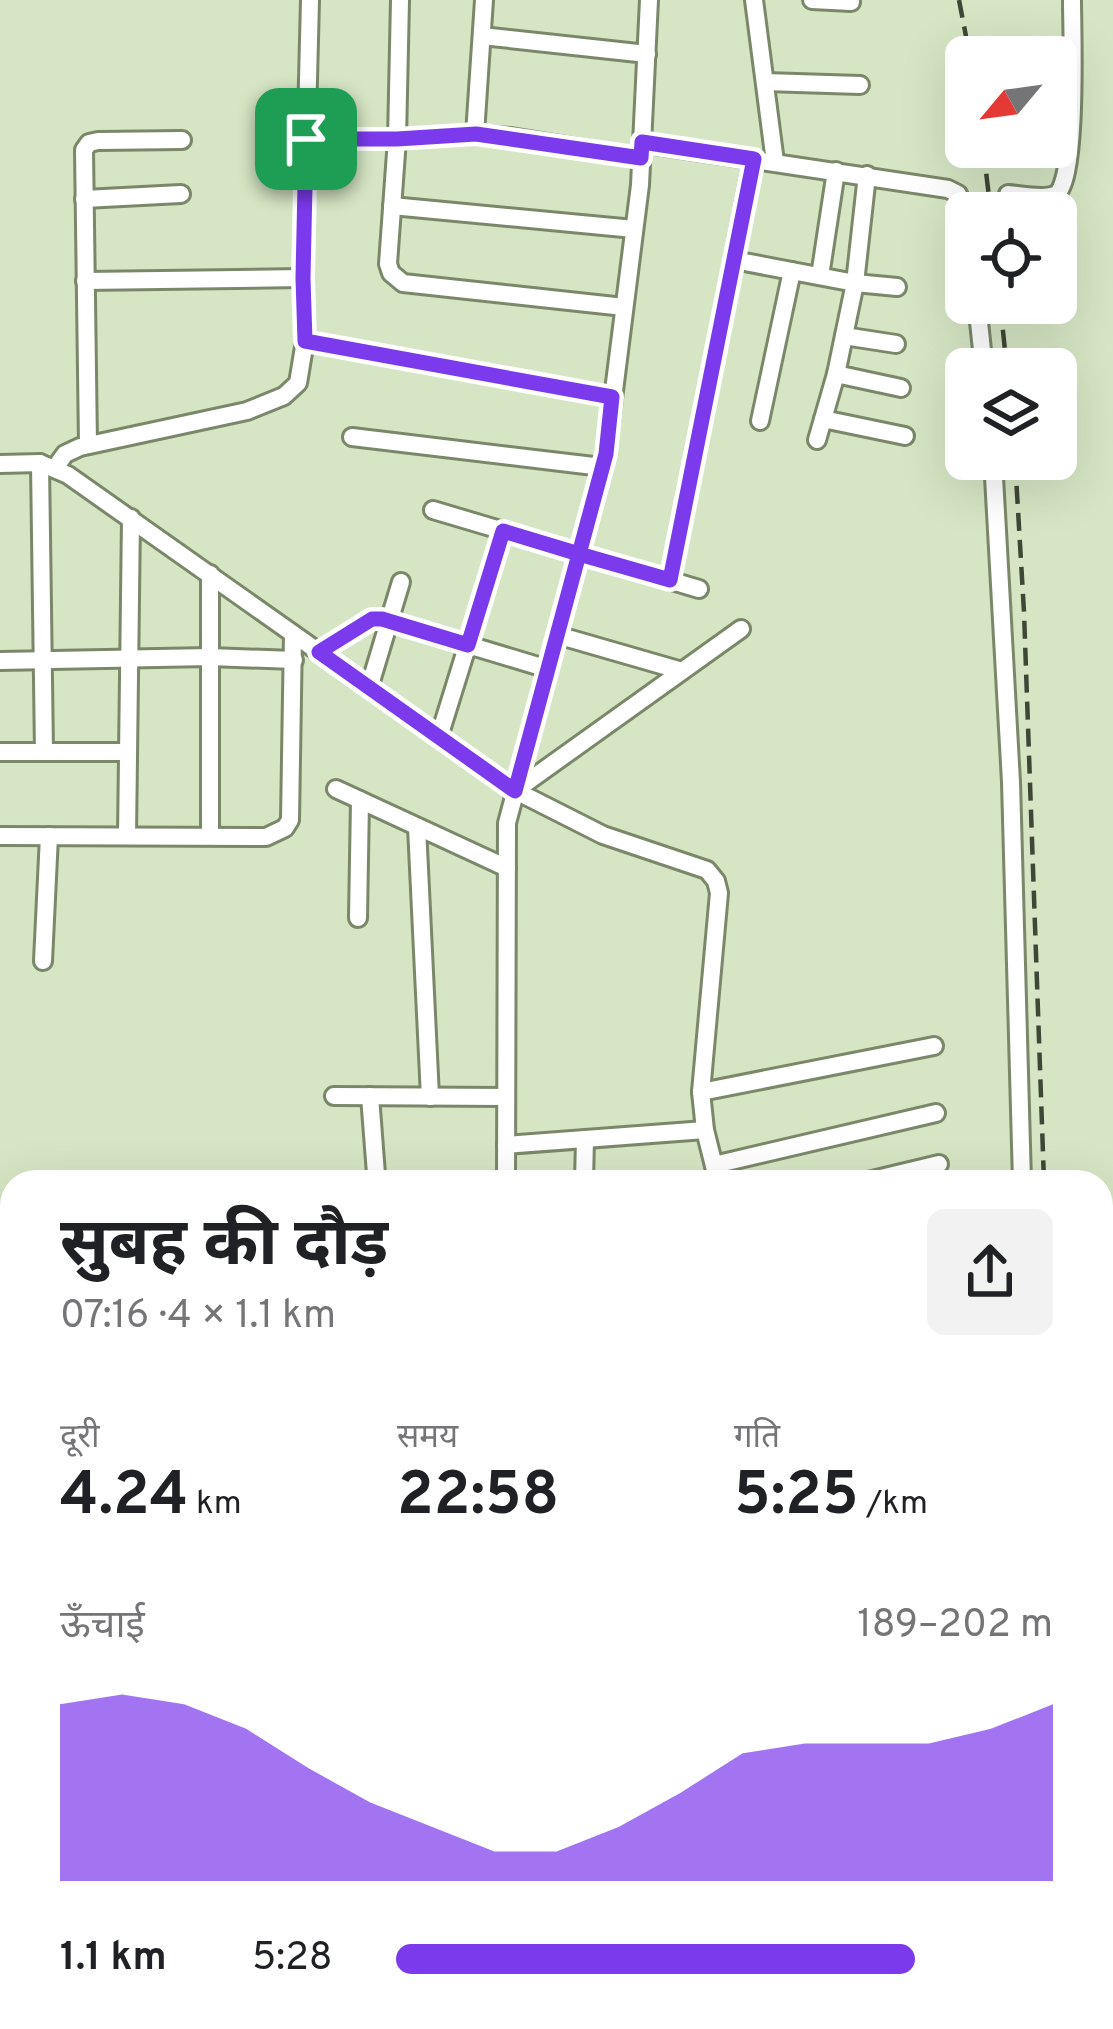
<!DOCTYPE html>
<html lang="hi">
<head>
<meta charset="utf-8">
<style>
	body { margin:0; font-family:Overpass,"Noto Sans Devanagari",sans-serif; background:#f2f2f2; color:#202124; height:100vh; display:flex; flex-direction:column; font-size:45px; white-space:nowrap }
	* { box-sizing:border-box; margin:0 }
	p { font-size:39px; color:#757577 }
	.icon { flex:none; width:66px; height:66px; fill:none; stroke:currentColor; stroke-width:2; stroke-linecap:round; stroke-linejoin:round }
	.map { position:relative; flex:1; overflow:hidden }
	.sheet { position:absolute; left:0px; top:1170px; width:1113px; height:861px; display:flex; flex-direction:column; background:#fff; border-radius:36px 36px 0 0; box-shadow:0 12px 48px #0002 }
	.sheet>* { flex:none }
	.needle { width:78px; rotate:241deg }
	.controls { position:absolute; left:945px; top:36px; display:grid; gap:24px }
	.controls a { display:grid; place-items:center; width:132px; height:132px; border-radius:18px; background:#fff; box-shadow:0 12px 48px #0002; font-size:60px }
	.pin { position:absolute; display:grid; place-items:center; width:102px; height:102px; color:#fff; margin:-51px; border-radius:24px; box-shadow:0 6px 18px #0006 }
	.round { display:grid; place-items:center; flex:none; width:126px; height:126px; border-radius:18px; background:#f2f2f2 }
	.overview { display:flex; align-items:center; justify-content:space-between; height:204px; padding:0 60px }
	h1 { font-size:66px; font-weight:700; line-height:90px }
	.figures { display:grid; grid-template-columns:repeat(3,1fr); gap:18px; height:204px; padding:12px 60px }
	.figures div { display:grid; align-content:center }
	.figures b { font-size:60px; font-weight:700 }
	.figures small { font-size:33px; font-weight:400 }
	.figures p { font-size:33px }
	.chart { height:336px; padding:24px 60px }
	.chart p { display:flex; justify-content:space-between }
	.chart svg { width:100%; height:216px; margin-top:12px; fill:#7c3aed; opacity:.7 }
	ul { padding:0 60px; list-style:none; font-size:39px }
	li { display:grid; grid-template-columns:192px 144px 1fr; align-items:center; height:90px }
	li i { height:30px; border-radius:15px; background:#7c3aed }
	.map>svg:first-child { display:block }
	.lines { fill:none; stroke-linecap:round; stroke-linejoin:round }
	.minor-casing { stroke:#7a8869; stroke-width:22 }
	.minor { stroke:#fff; stroke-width:16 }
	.rail { stroke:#3f4736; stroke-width:4.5; stroke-dasharray:18 9; stroke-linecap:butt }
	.route-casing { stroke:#fff; stroke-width:24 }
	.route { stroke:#7c3aed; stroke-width:15 }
</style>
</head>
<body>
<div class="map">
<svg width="1113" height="2029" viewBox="0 0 1113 2029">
	<rect width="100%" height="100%" fill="#d6e6c4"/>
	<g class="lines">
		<defs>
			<g id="minor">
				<polyline points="400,0 397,139 388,264 391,273 403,283 624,307"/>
				<polyline points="754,0 775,162"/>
				<polyline points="812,0 851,2"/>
				<polyline points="482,36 647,54"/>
				<polyline points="765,82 860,85"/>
				<polyline points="475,134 484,0"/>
				<polyline points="306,138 397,139 475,134 511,137 641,158"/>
				<polyline points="642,143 948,189 958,194 966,213"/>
				<path d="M 1008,194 C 1021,195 1043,200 1055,195 C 1078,185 1072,29 1072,0"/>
				<polyline points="84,199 181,194"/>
				<polyline points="392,206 634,229"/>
				<polyline points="734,260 855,283 897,287"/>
				<polyline points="820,276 836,171"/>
				<polyline points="85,281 303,278"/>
				<polyline points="977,303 984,369"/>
				<polyline points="844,336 896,344"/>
				<polyline points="305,341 612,397"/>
				<polyline points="836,374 901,388"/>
				<polyline points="823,419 905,436"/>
				<polyline points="760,421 792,271"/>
				<polyline points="352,437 602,467"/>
				<polyline points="817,440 836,374 855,283 867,175"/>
				<polyline points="88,445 84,150 89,143 98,141 182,140"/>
				<polyline points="993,459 1011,782 1022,1182"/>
				<polyline points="40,463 44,752"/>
				<polyline points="0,464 40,463 68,475 516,791 603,835 707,870 716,881 719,893 701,1092 705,1130 718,1182"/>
				<polyline points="55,468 65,454 80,447 247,411 284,396 298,383 305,341 303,278 310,0"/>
				<polyline points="433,510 699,589"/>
				<polyline points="210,574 210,836"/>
				<polyline points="670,580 753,159"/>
				<polyline points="557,635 682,671"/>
				<polyline points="319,652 372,619 382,619 548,669"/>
				<polyline points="0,661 210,657 294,660"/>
				<polyline points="369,688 401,582"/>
				<polyline points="439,737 503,531"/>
				<polyline points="0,752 128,752"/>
				<polyline points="336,789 507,868"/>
				<polyline points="516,790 741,629"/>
				<polyline points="417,827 430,1097"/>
				<polyline points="0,836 266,837 285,828 290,820 293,634"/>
				<polyline points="127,836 131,518"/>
				<polyline points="358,918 360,800"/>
				<polyline points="43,961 49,836"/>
				<polyline points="701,1092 934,1046"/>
				<polyline points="334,1096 506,1097"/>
				<polyline points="370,1096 376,1174 372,1182"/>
				<polyline points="506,1145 705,1130"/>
				<polyline points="714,1165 936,1113"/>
				<polyline points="506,1182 507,823 606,454 640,185 649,0"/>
				<polyline points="584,1182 585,1139"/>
				<polyline points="864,1182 939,1164"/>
				<polyline points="0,1781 12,1775"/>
				<polyline points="0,1820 12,1864"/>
				<polyline points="0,1957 12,1960"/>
				<polyline points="510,2019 527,2029"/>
				<polyline points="671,2019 701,2029"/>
				<polyline points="1034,2019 1036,2029"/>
				<polyline points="12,2029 15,2019"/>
				<polyline points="106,2029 109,2019"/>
				<polyline points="162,2029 164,2019"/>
				<polyline points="281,2029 290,2019"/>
				<polyline points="437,2029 440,2019"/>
			</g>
		</defs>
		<use href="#minor" class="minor-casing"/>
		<use href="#minor" class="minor"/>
		<g class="rail">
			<polyline points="959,0 970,57"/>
			<polyline points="983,147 991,213"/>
			<polyline points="1000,303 1007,369"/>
			<polyline points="1015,459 1024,612 1044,1182"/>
			<polyline points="1075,2019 1076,2029"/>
		</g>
	</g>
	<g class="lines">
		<defs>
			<polyline id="route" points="306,139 303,278 305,341 612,397 606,454 579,554 503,531 468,645 382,619 372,619 319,652 515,791 579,554 670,580 754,159 642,142 641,158 476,134 397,139 306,139"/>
		</defs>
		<use href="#route" class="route-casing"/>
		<use href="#route" class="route"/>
	</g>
</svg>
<div class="controls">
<a><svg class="needle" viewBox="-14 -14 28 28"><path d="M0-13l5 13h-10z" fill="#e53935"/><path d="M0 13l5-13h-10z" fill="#757577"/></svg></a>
<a><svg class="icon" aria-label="locate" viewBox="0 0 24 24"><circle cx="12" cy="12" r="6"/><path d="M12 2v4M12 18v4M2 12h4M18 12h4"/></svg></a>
<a><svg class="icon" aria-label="layers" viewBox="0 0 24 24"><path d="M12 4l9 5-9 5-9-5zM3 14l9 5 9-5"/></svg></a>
</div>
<div class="pin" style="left:306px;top:139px;background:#1e9e55"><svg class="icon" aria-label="arrive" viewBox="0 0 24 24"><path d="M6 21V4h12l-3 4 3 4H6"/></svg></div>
<section class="sheet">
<div class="overview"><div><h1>सुबह की दौड़</h1><p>07:16 · 4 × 1.1 km</p></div><a class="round"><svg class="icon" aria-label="share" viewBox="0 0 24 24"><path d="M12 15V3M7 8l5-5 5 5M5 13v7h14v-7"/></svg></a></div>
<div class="figures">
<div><p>दूरी</p><b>4.24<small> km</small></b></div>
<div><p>समय</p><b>22:58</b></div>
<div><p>गति</p><b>5:25<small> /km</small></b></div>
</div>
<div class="chart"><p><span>ऊँचाई</span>189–202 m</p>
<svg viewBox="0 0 160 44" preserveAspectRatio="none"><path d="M0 44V8L10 6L20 8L30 13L40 21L50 28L60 33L70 38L80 38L90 33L100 26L110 18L120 16L130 16L140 16L150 13L160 8V44z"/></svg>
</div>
<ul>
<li><b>1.1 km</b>5:28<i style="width:79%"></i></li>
</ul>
</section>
</div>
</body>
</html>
